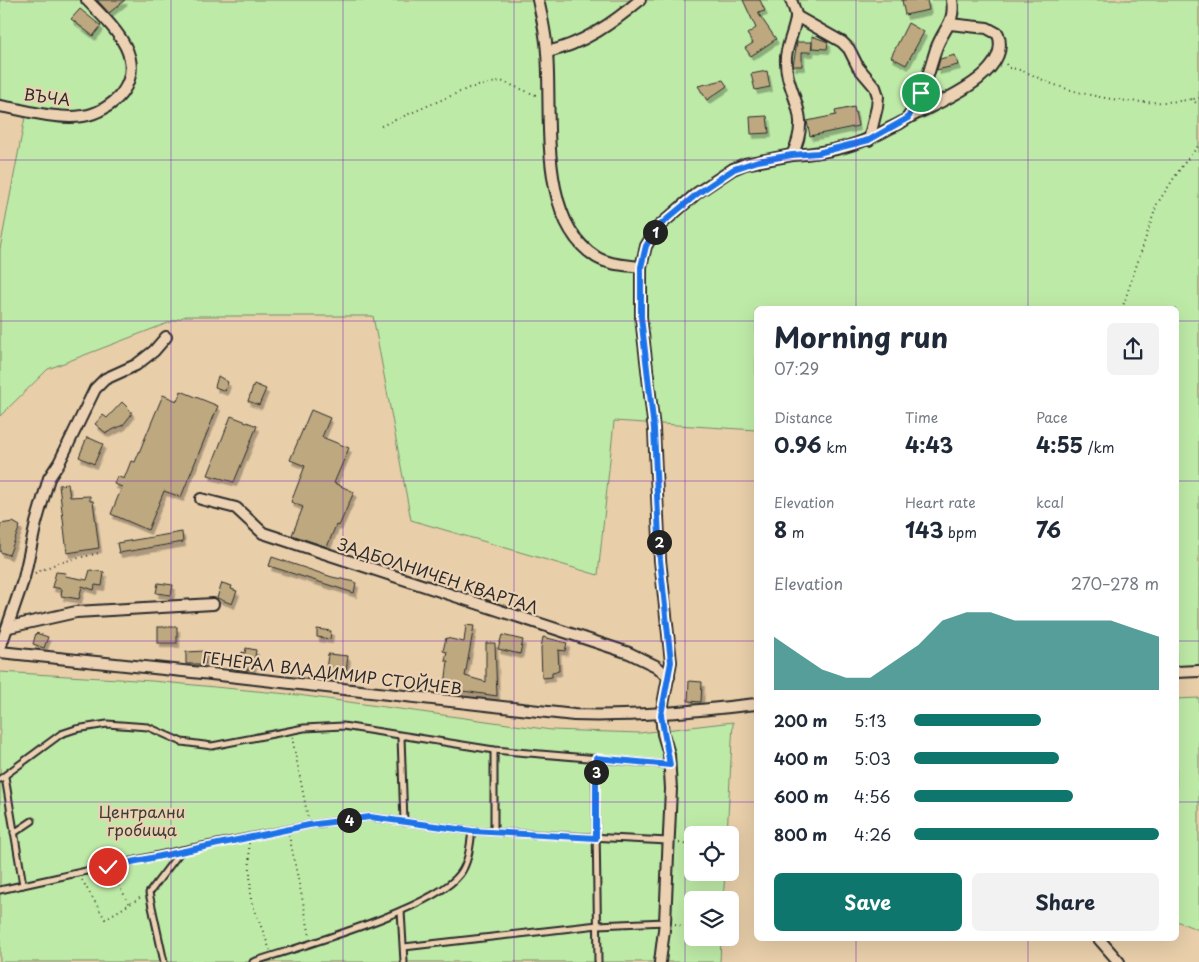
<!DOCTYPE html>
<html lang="en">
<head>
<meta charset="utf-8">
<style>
	body { margin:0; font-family:"Playpen Sans",sans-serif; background:#f2f2f3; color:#1f2937; height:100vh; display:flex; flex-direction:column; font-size:19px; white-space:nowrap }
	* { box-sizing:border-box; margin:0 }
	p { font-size:16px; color:#747a83 }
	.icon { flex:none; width:28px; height:28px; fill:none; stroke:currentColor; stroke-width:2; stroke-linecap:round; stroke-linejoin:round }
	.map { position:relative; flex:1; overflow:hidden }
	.drawer { position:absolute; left:754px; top:306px; width:425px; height:635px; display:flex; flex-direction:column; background:#fff; border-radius:8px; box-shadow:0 5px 20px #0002 }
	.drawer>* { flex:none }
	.buttons { position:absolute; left:684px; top:826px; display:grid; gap:10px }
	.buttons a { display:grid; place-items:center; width:55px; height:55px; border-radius:8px; background:#fff; box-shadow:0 5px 20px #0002; font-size:25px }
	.pin { position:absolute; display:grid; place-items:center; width:42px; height:42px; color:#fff; margin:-21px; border:2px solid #fff; border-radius:50%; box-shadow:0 1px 5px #0007 }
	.km { position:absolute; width:25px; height:25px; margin:-12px; border-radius:50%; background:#222; color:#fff; font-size:14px; line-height:25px; text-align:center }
	.round { display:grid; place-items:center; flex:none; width:52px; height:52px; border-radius:8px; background:#f2f2f3 }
	.headline { display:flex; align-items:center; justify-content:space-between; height:85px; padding:0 20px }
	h1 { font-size:28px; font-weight:700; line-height:38px }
	.metrics { display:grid; grid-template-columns:repeat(3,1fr); gap:8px; height:85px; padding:5px 20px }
	.metrics div { display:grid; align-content:center }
	.metrics b { font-size:21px; font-weight:700 }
	.metrics small { font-size:14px; font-weight:400 }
	.metrics p { font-size:14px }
	.chart { height:140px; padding:10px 20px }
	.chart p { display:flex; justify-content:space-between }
	.chart svg { width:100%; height:90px; margin-top:5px; fill:#0f766e; opacity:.7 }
	.button { display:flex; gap:10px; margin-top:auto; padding:10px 20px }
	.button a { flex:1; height:58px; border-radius:8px; background:#0f766e; color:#fff; font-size:20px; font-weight:700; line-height:58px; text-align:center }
	.button a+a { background:#f2f2f3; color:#1f2937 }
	ul { padding:0 20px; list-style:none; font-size:16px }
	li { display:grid; grid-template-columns:80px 60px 1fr; align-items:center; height:38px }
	li i { height:12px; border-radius:6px; background:#0f766e }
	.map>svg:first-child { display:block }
	.green { fill:#beeaa7; stroke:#748a69 }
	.building { fill:#bda880; stroke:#2b2b2b; filter:url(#shadow) }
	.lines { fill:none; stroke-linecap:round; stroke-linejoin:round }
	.lane-casing { stroke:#2b2b2b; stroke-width:9 }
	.street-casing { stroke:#2b2b2b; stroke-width:14 }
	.path { stroke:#2b2b2b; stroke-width:2; stroke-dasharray:1 4; stroke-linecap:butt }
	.lane { stroke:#ecd2b3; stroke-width:5 }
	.street { stroke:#ecd2b3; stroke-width:10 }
	.route-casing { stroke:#fff; stroke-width:10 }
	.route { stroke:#1a73e8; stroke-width:6 }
	.grid { fill:none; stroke:#7b2cbf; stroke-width:1; stroke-opacity:0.55 }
	.labels { text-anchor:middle; stroke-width:4.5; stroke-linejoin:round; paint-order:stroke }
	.street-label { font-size:16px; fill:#2b2b2b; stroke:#ecd2b3 }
	.park-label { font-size:16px; fill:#3a3e37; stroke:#ecd2b3 }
</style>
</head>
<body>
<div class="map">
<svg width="1199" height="962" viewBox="0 0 1199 962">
	<defs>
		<filter id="shadow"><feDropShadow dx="2.5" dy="4.5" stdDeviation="0" flood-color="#0004"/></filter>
	</defs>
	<rect width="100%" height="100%" fill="#e8cea9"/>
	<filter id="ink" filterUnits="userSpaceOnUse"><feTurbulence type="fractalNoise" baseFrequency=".02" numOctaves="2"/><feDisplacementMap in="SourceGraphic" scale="10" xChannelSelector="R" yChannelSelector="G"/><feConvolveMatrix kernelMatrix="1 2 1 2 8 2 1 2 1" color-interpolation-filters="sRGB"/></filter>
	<g filter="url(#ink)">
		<g class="green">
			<polygon points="0,0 1199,0 1199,672 1176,673 1176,309 756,309 756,430 614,421 598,575 411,520 373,316 186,316 48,369 0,416 0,249 26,112 0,110"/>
			<polygon points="0,672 152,681 298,695 551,730 640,733 733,722 727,835 692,835 692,872 725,873 723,900 692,900 692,938 721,938 720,962 0,962"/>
			<polygon points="1199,698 1199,930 1176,921 1176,699"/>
		</g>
		<g class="building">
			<polygon points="97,0 125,0 109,13"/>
			<polygon points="743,0 760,0 765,11 758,13 776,39 751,56 745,48 753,43 747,34 756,28"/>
			<polygon points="902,0 927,0 929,10 905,15"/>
			<polygon points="80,9 101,26 93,36 71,19"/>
			<polygon points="908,23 924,32 906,65 891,57"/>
			<polygon points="812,36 828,42 827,49 812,48"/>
			<polygon points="797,42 812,42 811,52 802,52 802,66 793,66"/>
			<polygon points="955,55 958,65 937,70 940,59"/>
			<polygon points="767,71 770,87 755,90 751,74"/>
			<polygon points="723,80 727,86 707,100 698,86"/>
			<polygon points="854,107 858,126 810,136 807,121 836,115 835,111"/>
			<polygon points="767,116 769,133 751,134 750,117"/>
			<polygon points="218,376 228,382 225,391 215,387"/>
			<polygon points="254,384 266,389 259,405 248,401"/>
			<polygon points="181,391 218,406 181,497 164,491 148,530 111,514 122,487 114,484 117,476 124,479 131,461 135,462 163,395 177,401"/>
			<polygon points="122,402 131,411 131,415 123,425 106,433 95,424 103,415 107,418"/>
			<polygon points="311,410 330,418 322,437 349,448 334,483 354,492 339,526 336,525 327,547 292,535 303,507 291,502 305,466 290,460"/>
			<polygon points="231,416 257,426 234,482 208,475"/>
			<polygon points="87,437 103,444 94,464 79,457"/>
			<polygon points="68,484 70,497 90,496 90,501 93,501 99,548 67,553 59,485"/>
			<polygon points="13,522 20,526 9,555 0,552 0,524"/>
			<polygon points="182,532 183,542 119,553 117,543"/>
			<polygon points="272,557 332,577 351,581 356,583 354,593 269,566"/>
			<polygon points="90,570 104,572 102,586 95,585 94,590 82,586 79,599 61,596 62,589 52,587 56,572 66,573 65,576 87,580"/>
			<polygon points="158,583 173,585 171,595 156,593"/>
			<polygon points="222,583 232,586 231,589 237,591 232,604 217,598"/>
			<polygon points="466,625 474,626 465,676 486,682 486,643 495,643 497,696 456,690 455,694 444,693 448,661 445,661 447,652 443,651 446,638 464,642"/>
			<rect x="158" y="627" width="19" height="16"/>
			<polygon points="317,629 331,631 330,639 317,637"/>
			<polygon points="36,633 48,637 44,648 33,644"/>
			<polygon points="502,635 523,640 520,654 498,649"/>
			<polygon points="543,637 567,643 565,651 558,650 559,671 552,672 552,677 542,678 541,648"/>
			<polygon points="246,648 256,650 253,670 247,669 247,671 229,668 231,656 241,657 242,652 245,653"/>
			<polygon points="205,651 205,664 186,664 186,652"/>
			<polygon points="328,654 348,656 346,672 326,670"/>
			<polygon points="689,681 702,682 701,702 688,701"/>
		</g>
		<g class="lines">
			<defs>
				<g id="lane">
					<polyline points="401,737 404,822"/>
					<polyline points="595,758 598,962"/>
					<polyline points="5,777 23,885"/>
					<polyline points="0,779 61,734 76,729 107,724 148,727 182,742 212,746 304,728 343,726 494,750 670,765"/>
					<polyline points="494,831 494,750"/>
					<polyline points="14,833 32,821"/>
					<polyline points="0,890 182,850 309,825 370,817 472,831 668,841"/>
					<polyline points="401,911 404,962"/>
					<polyline points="404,947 598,925 665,922"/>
					<polyline points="164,962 149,893 181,851"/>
					<path d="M 253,962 C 298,947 434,909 460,874 C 469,862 470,845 472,831"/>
				</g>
				<g id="street">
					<path d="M 538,0 C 542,17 546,35 547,53 C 552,113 537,220 596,257 C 609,265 627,265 641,267"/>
					<polyline points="796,16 842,42 849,49 858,67 875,87 878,96 877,107 869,140"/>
					<path d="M 547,52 C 583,44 613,23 640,0"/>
					<path d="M 0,106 C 26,110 57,120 83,116 C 97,114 113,105 122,93 C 148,57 111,25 87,0"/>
					<path d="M 908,118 C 936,103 1013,75 998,34 L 987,28 L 950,24"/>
					<path d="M 792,155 C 828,153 859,146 890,128 C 896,125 905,122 909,116 C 923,97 929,71 936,49 C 943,29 956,22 952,0"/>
					<polyline points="201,499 236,508 263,533 629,653 656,666 669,677"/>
					<polyline points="9,627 76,612 213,604"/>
					<polyline points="0,648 24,578 36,523 49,478 59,463 95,389 105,379 136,365 154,351 166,337"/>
					<path d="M 0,652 L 202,673 L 574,715 C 636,717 695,711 756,704"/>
					<polyline points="1176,672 1199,671"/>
					<polyline points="1099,939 1119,962"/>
					<path d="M 660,962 L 665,922 L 671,789 L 669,754 L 663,734 L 661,715 L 671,662 L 660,560 L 654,429 L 641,317 L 641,267 L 646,246 L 657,228 L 697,193 L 733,169 L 745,164 L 792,155 C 814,111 784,94 786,57 C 787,44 797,25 796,15 C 795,10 793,5 791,0"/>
				</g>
			</defs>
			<use href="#lane" class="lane-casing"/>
			<use href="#street" class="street-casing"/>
			<g class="path">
				<path d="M 1006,64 L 1009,68 C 1026,69 1041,81 1058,86 C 1103,101 1153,107 1199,98"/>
				<polyline points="1191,99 1199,105"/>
				<polyline points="381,126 469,88 501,81 538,96"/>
				<polyline points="1122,309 1157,204 1182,166 1199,145"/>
				<polyline points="35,573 58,563 99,553"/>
				<polyline points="292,737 308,818"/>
				<polyline points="289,835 310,936"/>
				<polyline points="249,843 251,900 270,950"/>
				<polyline points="679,843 692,846"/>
				<polyline points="111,872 129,903"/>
				<polyline points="82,880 105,919 143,896"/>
				<polyline points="675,924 692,929"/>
			</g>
			<use href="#lane" class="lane"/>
			<use href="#street" class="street"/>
		</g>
	</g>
	<g class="lines" filter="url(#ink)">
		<defs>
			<polyline id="route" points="108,867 309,825 370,817 472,831 596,838 596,758 670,765 661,715 671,662 660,560 654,429 641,317 641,267 646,246 657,228 673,214 697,194 734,169 758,161 792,155 818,153 869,140 908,118 921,93"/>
		</defs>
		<use href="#route" class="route-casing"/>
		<use href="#route" class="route"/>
	</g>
	<path class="grid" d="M 171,0 L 171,962M 343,0 L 343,962M 514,0 L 514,962M 685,0 L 685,962M 856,0 L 856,309M 1028,0 L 1028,309M 0,160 L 1199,160M 0,321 L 756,321M 1176,321 L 1199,321M 0,481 L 756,481M 1176,481 L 1199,481M 0,641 L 756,641M 1176,641 L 1199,641M 0,802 L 756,802M 1176,802 L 1199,802M 856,939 L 856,962M 1028,939 L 1028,962"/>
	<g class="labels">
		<g class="street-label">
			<text transform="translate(47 97) rotate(7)" y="6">ВЪЧА</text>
			<text transform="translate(438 576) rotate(18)" y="6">ЗАДБОЛНИЧЕН КВАРТАЛ</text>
			<text transform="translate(332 673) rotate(7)" y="6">ГЕНЕРАЛ ВЛАДИМИР СТОЙЧЕВ</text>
		</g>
		<g class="park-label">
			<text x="142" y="818">Централни<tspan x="142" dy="18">гробища</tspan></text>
		</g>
	</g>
</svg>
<div class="buttons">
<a><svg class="icon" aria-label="locate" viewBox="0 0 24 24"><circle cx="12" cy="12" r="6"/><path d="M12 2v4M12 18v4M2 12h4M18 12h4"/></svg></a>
<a><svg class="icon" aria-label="layers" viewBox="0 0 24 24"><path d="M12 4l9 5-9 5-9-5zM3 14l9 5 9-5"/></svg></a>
</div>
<div class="pin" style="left:921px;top:93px;background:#1e9e55"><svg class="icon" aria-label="arrive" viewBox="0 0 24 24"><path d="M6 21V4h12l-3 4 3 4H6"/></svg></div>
<div class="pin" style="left:108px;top:867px;background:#d93025"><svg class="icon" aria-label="check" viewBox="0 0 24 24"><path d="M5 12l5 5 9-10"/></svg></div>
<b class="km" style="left:655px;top:232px">1</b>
<b class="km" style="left:659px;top:542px">2</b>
<b class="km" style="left:596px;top:772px">3</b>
<b class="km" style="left:349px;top:820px">4</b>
<section class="drawer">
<div class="headline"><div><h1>Morning run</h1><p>07:29</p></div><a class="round"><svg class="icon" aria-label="share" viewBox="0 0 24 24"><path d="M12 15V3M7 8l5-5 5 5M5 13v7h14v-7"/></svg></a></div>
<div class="metrics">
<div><p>Distance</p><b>0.96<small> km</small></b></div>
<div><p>Time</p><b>4:43</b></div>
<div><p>Pace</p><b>4:55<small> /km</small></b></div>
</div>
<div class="metrics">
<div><p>Elevation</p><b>8<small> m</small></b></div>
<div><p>Heart rate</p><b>143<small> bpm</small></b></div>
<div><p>kcal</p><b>76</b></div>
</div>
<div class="chart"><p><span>Elevation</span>270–278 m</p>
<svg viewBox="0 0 160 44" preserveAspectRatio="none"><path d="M0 44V18L10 26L20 34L30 38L40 38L50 30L60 22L70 10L80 6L90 6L100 10L110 10L120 10L130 10L140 10L150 14L160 18V44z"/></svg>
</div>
<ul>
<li><b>200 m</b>5:13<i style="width:52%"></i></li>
<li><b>400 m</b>5:03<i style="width:59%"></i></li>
<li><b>600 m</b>4:56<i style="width:65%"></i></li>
<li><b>800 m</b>4:26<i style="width:100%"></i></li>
</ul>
<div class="button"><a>Save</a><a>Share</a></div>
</section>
</div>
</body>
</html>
